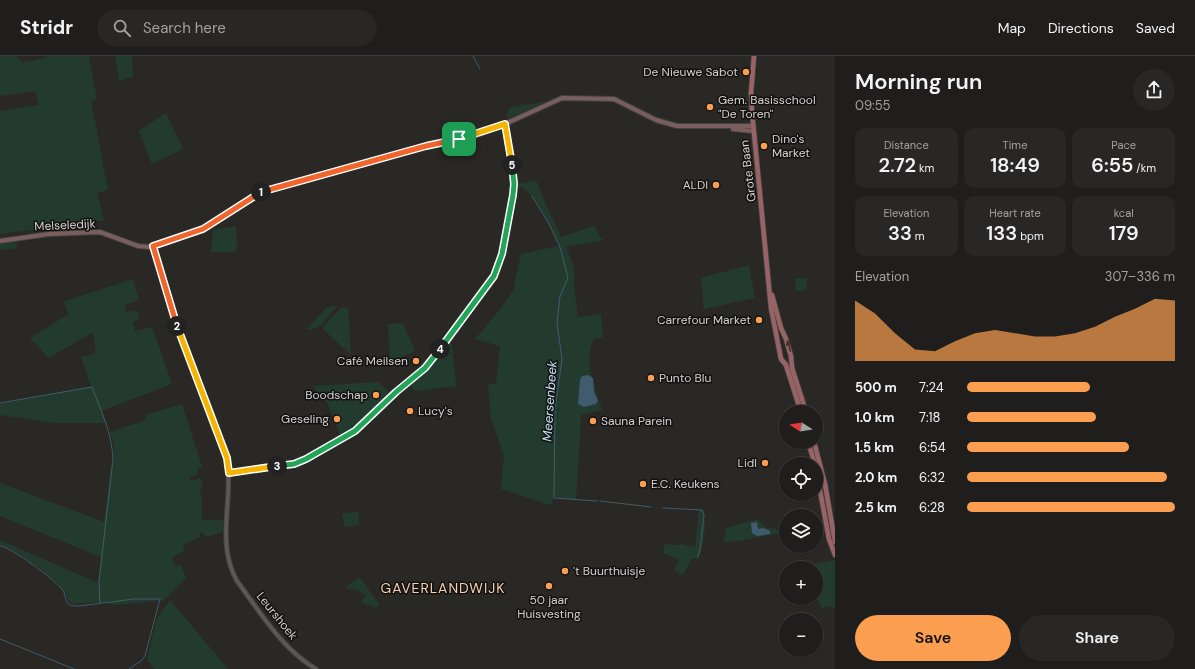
<!DOCTYPE html>
<html lang="en">
<head>
<meta charset="utf-8">
<style>
	body { margin:0; font-family:"DM Sans",sans-serif; background:#282725; color:#f1f3f6; height:100vh; display:flex; flex-direction:column; font-size:15px; white-space:nowrap }
	* { box-sizing:border-box; margin:0 }
	p { font-size:13px; color:#a2a2a3 }
	.icon { flex:none; width:22px; height:22px; fill:none; stroke:currentColor; stroke-width:2; stroke-linecap:round; stroke-linejoin:round }
	.map { position:relative; flex:1; overflow:hidden }
	.drawer { display:flex; flex-direction:column; background:#201e1c; width:360px }
	.drawer>* { flex:none }
	.needle { width:26px; rotate:282deg }
	.fabs { position:absolute; left:779px; top:349px; display:grid; gap:8px }
	.fabs a { display:grid; place-items:center; width:44px; height:44px; border-radius:50%; background:#201e1c; box-shadow:0 1px 3px #0004,0 0 0 1px #3d3c3b; font-size:20px }
	.pin { position:absolute; display:grid; place-items:center; width:34px; height:34px; color:#fff; margin:-17px; border-radius:8px; box-shadow:0 2px 6px #0006 }
	.km { position:absolute; width:20px; height:20px; margin:-10px; border-radius:50%; background:#222; color:#fff; font-size:11px; line-height:20px; text-align:center }
	.round { display:grid; place-items:center; flex:none; width:42px; height:42px; border-radius:21px; background:#282725 }
	.head { display:flex; align-items:center; justify-content:space-between; height:68px; padding:0 20px }
	h1 { font-size:22px; font-weight:600; line-height:30px }
	.figures { display:grid; grid-template-columns:repeat(3,1fr); gap:6px; height:68px; padding:4px 20px }
	.figures div { display:grid; align-content:center; border-radius:10px; background:#282725; text-align:center }
	.figures b { font-size:20px; font-weight:600 }
	.figures small { font-size:11px; font-weight:400 }
	.figures p { font-size:11px }
	.chart { height:112px; padding:8px 20px }
	.chart p { display:flex; justify-content:space-between }
	.chart svg { width:100%; height:72px; margin-top:4px; fill:#fb9e50; opacity:.7 }
	.button { display:flex; gap:8px; margin-top:auto; padding:8px 20px }
	.button a { flex:1; height:46px; border-radius:24px; background:#fb9e50; color:#111; font-size:16px; font-weight:600; line-height:46px; text-align:center }
	.button a+a { background:#282725; color:#f1f3f6 }
	ul { padding:0 20px; list-style:none; font-size:13px }
	li { display:grid; grid-template-columns:64px 48px 1fr; align-items:center; height:30px }
	li i { height:10px; border-radius:5px; background:#fb9e50 }
	header { display:flex; align-items:center; gap:24px; box-sizing:border-box; height:56px; padding:0 20px; background:#201e1c; border-bottom:1px solid #3d3c3b }
	header strong { font-size:19px }
	nav { display:flex; gap:22px; margin-inline-start:auto; font-size:14px }
	.search { width:280px; height:36px; background:#282725; display:flex; align-items:center; gap:10px; box-sizing:border-box; padding:0 14px; border-radius:22px; color:#a2a2a3; font-size:15px }
	main { display:flex; flex:1; min-height:0 }
	.map>svg:first-child { display:block }
	.green { fill:#233b2f }
	.water { fill:#405b6d }
	.lines { fill:none; stroke-linecap:round; stroke-linejoin:round }
	.stream { stroke:#405b6d; stroke-width:1 }
	.tertiary-casing { stroke:#444340; stroke-width:5.5 }
	.secondary-casing { stroke:#444340; stroke-width:6 }
	.primary-casing { stroke:#444340; stroke-width:6 }
	.tertiary { stroke:#5a5955; stroke-width:3.5 }
	.secondary { stroke:#795e5d; stroke-width:4 }
	.primary { stroke:#986366; stroke-width:4.5 }
	.oneway { fill:#412e2e }
	.split-1-casing { stroke:#fff; stroke-width:8 }
	.split-2-casing { stroke:#fff; stroke-width:8 }
	.split-3-casing { stroke:#fff; stroke-width:8 }
	.split-4-casing { stroke:#fff; stroke-width:8 }
	.split-5-casing { stroke:#fff; stroke-width:8 }
	.split-6-casing { stroke:#fff; stroke-width:8 }
	.split-1 { stroke:#f0652b; stroke-width:5 }
	.split-2 { stroke:#f0652b; stroke-width:5 }
	.split-3 { stroke:#f5b400; stroke-width:5 }
	.split-4 { stroke:#22a559; stroke-width:5 }
	.split-5 { stroke:#22a559; stroke-width:5 }
	.split-6 { stroke:#f5b400; stroke-width:5 }
	.poi-dot { fill:#fb9e50; stroke:#121110; stroke-width:1.5 }
	.labels { text-anchor:middle; stroke-width:3; stroke-linejoin:round; paint-order:stroke }
	.poi-label { font-size:12px; fill:#d3d3d0; stroke:#121110; text-anchor:end }
	.street-label { font-size:12px; fill:#d3d3d0; stroke:#121110 }
	.water-label { font-size:13px; font-style:italic; fill:#c3e3f7; stroke:#121110 }
	.quarter-label { font-size:14px; letter-spacing:1px; fill:#f7cfb1; stroke:#121110 }
</style>
</head>
<body>
<header>
<strong>Stridr</strong>
<div class="search"><svg class="icon" aria-label="search" viewBox="0 0 24 24"><circle cx="10" cy="10" r="6"/><path d="M15 15l6 6"/></svg>Search here</div>
<nav><a>Map</a><a>Directions</a><a>Saved</a></nav>
</header>
<main>
<div class="map">
<svg width="835" height="613" viewBox="0 0 835 613">
	<rect width="100%" height="100%" fill="#2a2825"/>
	<g class="green">
		<polygon points="0,0 16,0 22,7 46,2 46,0 89,0 97,44 91,45 108,134 97,137 104,165 62,165 44,172 0,178 0,55 39,49 35,35 0,40"/>
		<polygon points="115,0 132,0 133,21 119,25"/>
		<polygon points="542,46 546,46 507,63 508,54 511,51"/>
		<polygon points="166,57 183,93 152,108 139,75"/>
		<path d="M 535,125 L 538,127 C 543,146 554,163 561,181 L 595,170 L 600,182 L 604,184 L 566,191 L 574,211 L 574,231 L 578,261 L 601,258 L 603,281 L 594,283 C 582,302 596,333 602,354 L 581,359 L 576,444 L 555,441 L 550,449 L 501,433 L 504,400 L 491,363 L 488,329 L 496,327 L 500,290 L 475,283 L 498,256 L 516,231 L 514,229 L 521,198 L 559,190 C 552,174 536,134 518,130 L 518,128 Z"/>
		<polygon points="236,170 237,193 234,196 211,196 213,174"/>
		<polygon points="16,184 17,192 0,194 0,187"/>
		<polygon points="749,209 755,242 704,253 701,222"/>
		<polygon points="806,222 807,230 805,234 796,235 795,223"/>
		<polygon points="133,223 139,244 125,249 126,256 137,254 139,264 133,266 135,275 152,271 172,328 101,355 106,367 54,367 0,359 0,348 91,330 81,301 96,297 93,276 49,302 30,282 69,258 63,246"/>
		<polygon points="336,250 337,251 318,272 306,274 327,251"/>
		<polygon points="348,251 351,299 322,272 341,252"/>
		<polygon points="403,267 415,295 390,307 388,268"/>
		<polygon points="449,285 452,288 456,330 415,335 410,329 430,311"/>
		<polygon points="378,326 391,338 356,372 341,381 328,348 313,330"/>
		<path d="M 182,348 L 202,411 L 197,413 L 198,418 L 189,422 L 190,425 L 200,422 L 203,431 L 199,433 L 202,441 L 202,464 L 223,464 L 223,476 L 206,481 L 203,476 L 199,478 L 200,481 L 183,489 L 184,495 L 172,501 L 175,510 L 180,508 L 186,522 L 162,546 L 161,544 L 116,549 L 99,546 L 72,548 C 66,544 67,538 63,533 C 53,521 14,492 0,489 L 0,484 L 98,527 L 101,501 L 0,460 L 0,427 L 104,466 L 111,410 L 113,409 L 114,390 L 110,376 L 146,364 L 145,359 Z"/>
		<path d="M 703,453 C 707,467 704,490 698,503 L 692,502 L 683,519 L 674,514 L 679,504 L 663,497 L 665,488 L 679,489 L 680,488 L 695,491 L 699,454 Z"/>
		<polygon points="358,455 359,469 345,471 342,458"/>
		<path d="M 758,463 C 763,470 766,474 775,472 L 781,477 L 739,485 L 724,486 L 726,472 Z"/>
		<polygon points="835,504 835,552 829,550 822,553 816,540 816,512 804,512 804,510"/>
		<polygon points="358,522 361,523 379,548 377,552 361,546 366,539 359,536 359,534 347,533 346,531"/>
		<polygon points="170,544 228,613 155,613 147,604 157,562"/>
	</g>
	<g class="water">
		<polygon points="588,319 593,322 594,336 598,345 596,348 584,351 578,348 580,324 582,320"/>
		<polygon points="757,466 758,473 763,472 770,475 770,478 757,480 752,477 751,467"/>
	</g>
	<g class="lines">
		<g class="stream">
			<polyline points="473,0 480,13"/>
			<polyline points="532,140 548,166 560,191 568,222 560,240 557,267 562,303 555,353 554,442 597,445"/>
			<path d="M 0,347 L 92,331 C 101,355 112,377 113,403 L 99,526 L 100,547"/>
			<polyline points="600,445 651,451"/>
			<polyline points="663,452 702,454 704,459 700,494 698,501"/>
			<path d="M 0,490 C 13,492 52,522 62,533 C 66,537 64,546 70,549 C 72,550 76,550 79,550 L 134,543 L 160,543 L 145,600 L 141,605 L 129,613"/>
			<polyline points="0,583 74,613"/>
		</g>
		<defs>
			<g id="tertiary">
				<path d="M 153,190 L 178,274 L 227,402 C 234,443 215,486 237,525 C 260,556 282,593 316,613"/>
				<polyline points="229,417 294,408 310,402 355,375 396,336 429,307 495,220 502,198 514,130 505,68"/>
			</g>
			<g id="secondary">
				<polyline points="733,73 753,75"/>
				<polyline points="0,185 49,178 100,176 138,190 149,191 203,173 263,135 426,90 477,79 505,68 562,42 614,43 656,64 677,70 753,70"/>
			</g>
			<g id="primary">
				<polyline points="754,0 751,37 752,56 771,252 781,303 786,309 801,356"/>
				<polyline points="772,239 781,272 786,283 791,300 792,312 806,356"/>
				<polyline points="808,386 815,408"/>
				<polyline points="814,386 825,428 835,486"/>
				<polyline points="816,413 829,483 835,499"/>
			</g>
		</defs>
		<use href="#tertiary" class="tertiary-casing"/>
		<use href="#secondary" class="secondary-casing"/>
		<use href="#primary" class="primary-casing"/>
		<use href="#tertiary" class="tertiary"/>
		<use href="#secondary" class="secondary"/>
		<use href="#primary" class="primary"/>
	</g>
	<defs><path id="oneway-solid" d="M-6-.8H1V-3.2L6.5 0L1 3.2V.8H-6Z"/></defs>
	<use class="oneway" href="#oneway-solid" transform="translate(789 290) rotate(-106)"/>
	<g class="lines">
		<defs>
			<polyline id="split-1" points="261,136 426,90 459,83"/>
			<polyline id="split-2" points="177,270 153,190 203,173 261,136"/>
			<polyline id="split-3" points="177,270 227,402 229,417 277,410"/>
			<polyline id="split-4" points="277,410 294,408 306,403 355,375 396,336 425,312 440,293"/>
			<polyline id="split-5" points="440,293 494,220 502,198 513,139 514,128 512,109"/>
			<polyline id="split-6" points="459,83 505,68 512,109"/>
		</defs>
		<use href="#split-1" class="split-1-casing"/>
		<use href="#split-2" class="split-2-casing"/>
		<use href="#split-3" class="split-3-casing"/>
		<use href="#split-4" class="split-4-casing"/>
		<use href="#split-5" class="split-5-casing"/>
		<use href="#split-6" class="split-6-casing"/>
		<use href="#split-1" class="split-1"/>
		<use href="#split-2" class="split-2"/>
		<use href="#split-3" class="split-3"/>
		<use href="#split-4" class="split-4"/>
		<use href="#split-5" class="split-5"/>
		<use href="#split-6" class="split-6"/>
	</g>
	<g class="poi-dot">
		<circle cx="746" cy="16" r="4"/>
		<circle cx="710" cy="51" r="4"/>
		<circle cx="764" cy="90" r="4"/>
		<circle cx="716" cy="129" r="4"/>
		<circle cx="759" cy="264" r="4"/>
		<circle cx="416" cy="305" r="4"/>
		<circle cx="651" cy="322" r="4"/>
		<circle cx="376" cy="339" r="4"/>
		<circle cx="410" cy="355" r="4"/>
		<circle cx="337" cy="363" r="4"/>
		<circle cx="593" cy="365" r="4"/>
		<circle cx="765" cy="407" r="4"/>
		<circle cx="643" cy="428" r="4"/>
		<circle cx="565" cy="515" r="4"/>
		<circle cx="549" cy="530" r="4"/>
	</g>
	<g class="labels">
		<g class="poi-label">
			<text x="738" y="20">De Nieuwe Sabot</text>
			<text x="718" y="48" text-anchor="start">Gem. Basisschool<tspan x="718" dy="14">"De Toren"</tspan></text>
			<text x="772" y="87" text-anchor="start">Dino's<tspan x="772" dy="14">Market</tspan></text>
			<text x="708" y="133">ALDI</text>
			<text x="751" y="268">Carrefour Market</text>
			<text x="408" y="309">Café Meilsen</text>
			<text x="659" y="326" text-anchor="start">Punto Blu</text>
			<text x="368" y="343">Boodschap</text>
			<text x="418" y="359" text-anchor="start">Lucy's</text>
			<text x="329" y="367">Geseling</text>
			<text x="601" y="369" text-anchor="start">Sauna Parein</text>
			<text x="757" y="411">Lidl</text>
			<text x="651" y="432" text-anchor="start">E.C. Keukens</text>
			<text x="573" y="519" text-anchor="start">'t Buurthuisje</text>
			<text x="549" y="548" text-anchor="middle">50 jaar<tspan x="549" dy="14">Huisvesting</tspan></text>
		</g>
		<g class="street-label">
			<text transform="translate(748 115) rotate(-97)" y="4">Grote Baan</text>
			<text transform="translate(65 169) rotate(-3)" y="4">Melseledijk</text>
			<text transform="translate(277 560) rotate(51)" y="4">Leurshoek</text>
		</g>
		<g class="water-label">
			<text transform="translate(549 345) rotate(-86)" y="5">Meersenbeek</text>
		</g>
		<g class="quarter-label">
			<text x="443" y="537">GAVERLANDWIJK</text>
		</g>
	</g>
</svg>
<div class="fabs">
<a><svg class="needle" viewBox="-14 -14 28 28"><path d="M0-13l5 13h-10z" fill="#e53935"/><path d="M0 13l5-13h-10z" fill="#a2a2a3"/></svg></a>
<a><svg class="icon" aria-label="locate" viewBox="0 0 24 24"><circle cx="12" cy="12" r="6"/><path d="M12 2v4M12 18v4M2 12h4M18 12h4"/></svg></a>
<a><svg class="icon" aria-label="layers" viewBox="0 0 24 24"><path d="M12 4l9 5-9 5-9-5zM3 14l9 5 9-5"/></svg></a>
<a>+</a>
<a>−</a>
</div>
<div class="pin" style="left:459px;top:83px;background:#1e9e55"><svg class="icon" aria-label="arrive" viewBox="0 0 24 24"><path d="M6 21V4h12l-3 4 3 4H6"/></svg></div>
<b class="km" style="left:261px;top:136px">1</b>
<b class="km" style="left:177px;top:270px">2</b>
<b class="km" style="left:277px;top:410px">3</b>
<b class="km" style="left:440px;top:293px">4</b>
<b class="km" style="left:512px;top:109px">5</b>
</div>
<section class="drawer">
<div class="head"><div><h1>Morning run</h1><p>09:55</p></div><a class="round"><svg class="icon" aria-label="share" viewBox="0 0 24 24"><path d="M12 15V3M7 8l5-5 5 5M5 13v7h14v-7"/></svg></a></div>
<div class="figures">
<div><p>Distance</p><b>2.72<small> km</small></b></div>
<div><p>Time</p><b>18:49</b></div>
<div><p>Pace</p><b>6:55<small> /km</small></b></div>
</div>
<div class="figures">
<div><p>Elevation</p><b>33<small> m</small></b></div>
<div><p>Heart rate</p><b>133<small> bpm</small></b></div>
<div><p>kcal</p><b>179</b></div>
</div>
<div class="chart"><p><span>Elevation</span>307–336 m</p>
<svg viewBox="0 0 160 44" preserveAspectRatio="none"><path d="M0 44V7L10 15L20 27L30 37L40 38L50 32L60 27L70 25L80 27L90 29L100 29L110 27L120 23L130 17L140 12L150 6L160 7V44z"/></svg>
</div>
<ul>
<li><b>500 m</b>7:24<i style="width:59%"></i></li>
<li><b>1.0 km</b>7:18<i style="width:62%"></i></li>
<li><b>1.5 km</b>6:54<i style="width:78%"></i></li>
<li><b>2.0 km</b>6:32<i style="width:96%"></i></li>
<li><b>2.5 km</b>6:28<i style="width:100%"></i></li>
</ul>
<div class="button"><a>Save</a><a>Share</a></div>
</section>
</main>
</body>
</html>
